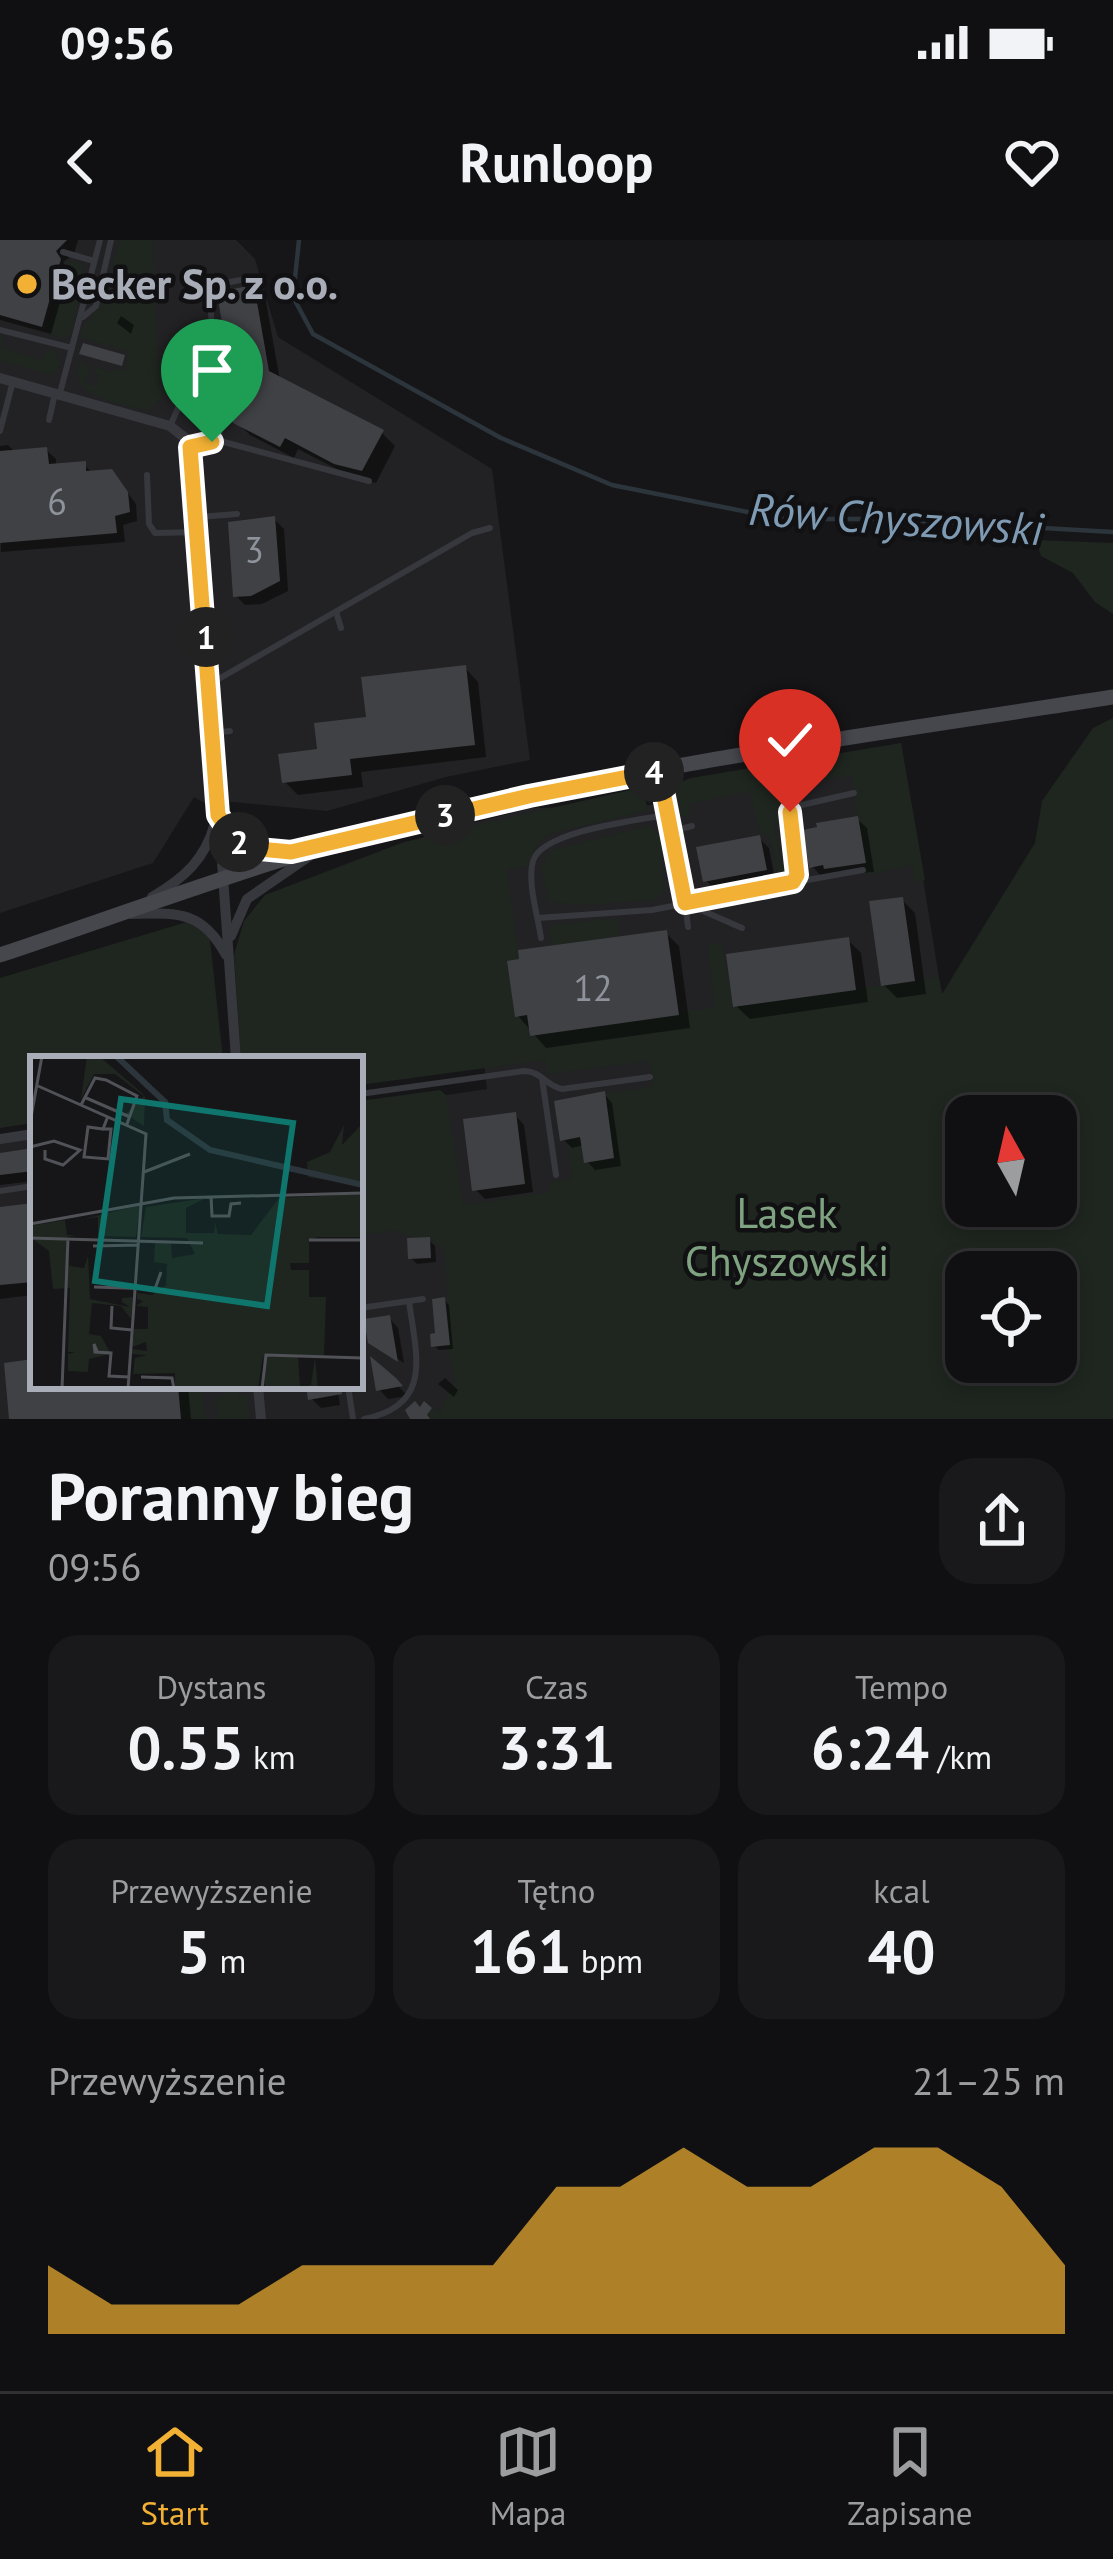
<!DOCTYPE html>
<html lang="pl">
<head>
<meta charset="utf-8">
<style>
	body { margin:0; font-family:"PT Sans",sans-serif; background:#19191b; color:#f1f3f6; height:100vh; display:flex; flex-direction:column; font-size:45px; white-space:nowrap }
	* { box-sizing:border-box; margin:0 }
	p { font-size:39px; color:#9c9d9f }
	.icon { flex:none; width:66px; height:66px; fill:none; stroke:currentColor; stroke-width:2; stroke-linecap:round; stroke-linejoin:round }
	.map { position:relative; height:1179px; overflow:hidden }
	.panel { display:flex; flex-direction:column; background:#101012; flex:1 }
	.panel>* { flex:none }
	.needle { width:78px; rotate:352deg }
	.controls { position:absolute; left:945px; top:855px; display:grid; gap:24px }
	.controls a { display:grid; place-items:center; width:132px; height:132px; border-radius:24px; background:#101012; box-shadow:0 6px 18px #0003,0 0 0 3px #303032; font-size:60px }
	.pin { position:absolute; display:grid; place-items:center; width:102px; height:102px; color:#fff; margin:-123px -51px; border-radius:50% 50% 50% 0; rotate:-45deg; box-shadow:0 0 12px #0007 }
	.pin .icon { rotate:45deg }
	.km { position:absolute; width:60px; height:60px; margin:-30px; border-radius:50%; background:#222; color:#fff; font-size:33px; line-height:60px; text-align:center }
	.round { display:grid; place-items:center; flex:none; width:126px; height:126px; border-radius:36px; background:#19191b }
	.overview { display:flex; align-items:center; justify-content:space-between; height:204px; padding:0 48px }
	h1 { font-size:66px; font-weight:700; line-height:90px }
	.metrics { display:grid; grid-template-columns:repeat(3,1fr); gap:18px; height:204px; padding:12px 48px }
	.metrics div { display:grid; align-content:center; border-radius:30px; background:#19191b; text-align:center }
	.metrics b { font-size:60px; font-weight:700 }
	.metrics small { font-size:33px; font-weight:400 }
	.metrics p { font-size:33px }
	.chart { height:336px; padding:24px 48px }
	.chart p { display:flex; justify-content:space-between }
	.chart svg { width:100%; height:216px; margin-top:12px; fill:#f2b134; opacity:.7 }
	.status { display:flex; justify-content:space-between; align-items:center; height:84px; padding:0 60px; background:#101012; direction:ltr }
	.status svg { height:33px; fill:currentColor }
	header { display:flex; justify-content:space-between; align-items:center; height:156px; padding:0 48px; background:#101012; font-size:54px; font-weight:700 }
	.dock { display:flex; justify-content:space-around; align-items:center; height:168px; border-top:3px solid #303032; background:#101012; font-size:33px; color:#9c9d9f }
	.dock a { display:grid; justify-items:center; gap:6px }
	.dock .current { color:#f2b134 }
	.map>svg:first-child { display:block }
	.built { fill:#222225 }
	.green { fill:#1e261f; fill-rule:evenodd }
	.shadow { fill:#0007 }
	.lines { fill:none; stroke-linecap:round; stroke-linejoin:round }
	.stream { stroke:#2c353c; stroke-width:4.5 }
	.building { fill:#404145 }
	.service { stroke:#37383d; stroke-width:6 }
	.minor { stroke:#37383d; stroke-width:10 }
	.secondary { stroke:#45474d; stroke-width:15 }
	.route-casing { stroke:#fff; stroke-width:24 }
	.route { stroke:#f2b134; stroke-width:15 }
	.poi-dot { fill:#f2b134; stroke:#111113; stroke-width:4.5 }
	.labels { text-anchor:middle; stroke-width:9; stroke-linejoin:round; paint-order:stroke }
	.number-label { font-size:36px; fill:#8e929b }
	.poi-label { font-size:42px; font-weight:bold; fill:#a8adb8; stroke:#111113; text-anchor:start }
	.park-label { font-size:42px; fill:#7fa381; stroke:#111113 }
	.water-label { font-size:45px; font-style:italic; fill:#7f9bb3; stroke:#111113 }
	.inset-river { fill:none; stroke:#2c353c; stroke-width:6 }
	.inset-road { fill:none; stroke:#505258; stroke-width:3 }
	.view { fill:#0f766e; fill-opacity:0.15; stroke:#0f766e; stroke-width:6 }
	.inset-edge { fill:none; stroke:#a8adb8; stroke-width:6 }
</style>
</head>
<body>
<div class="status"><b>09:56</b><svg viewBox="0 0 49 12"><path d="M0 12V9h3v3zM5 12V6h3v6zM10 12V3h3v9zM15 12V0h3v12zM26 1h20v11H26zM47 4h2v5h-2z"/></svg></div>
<header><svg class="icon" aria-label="back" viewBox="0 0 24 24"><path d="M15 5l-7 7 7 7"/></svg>Runloop<svg class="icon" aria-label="heart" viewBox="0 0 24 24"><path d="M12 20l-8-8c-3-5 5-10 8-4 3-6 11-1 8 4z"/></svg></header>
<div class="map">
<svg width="1113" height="1179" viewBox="0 0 1113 1179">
	<rect width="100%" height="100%" fill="#161618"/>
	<g class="built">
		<polygon points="0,0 236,0 255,19 278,97 492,229 530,520 446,537 327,571 234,562 206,564 194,557 153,623 0,673"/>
		<polygon points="901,503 942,756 631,901 465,1133 437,1179 0,1179 0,899 33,894 33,1146 360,1146 360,868 487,849 457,587 531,568 655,565"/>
	</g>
	<g class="green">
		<path d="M 120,0 L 152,0 L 160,149 L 170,150 L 149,170 C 121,165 70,158 78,122 L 85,124 L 89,132 L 84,143 L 96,146 L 99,137 L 91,126 L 112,132 L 114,129 L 125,131 L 129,112 L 80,97 L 84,86 L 101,64 Z"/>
		<polygon points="68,20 82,24 86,37 70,92 64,98 47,93"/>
		<polygon points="0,94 4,95 1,108 43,120 47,109 53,110 61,124 52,135 0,121"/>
		<polygon points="1036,300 1113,303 1113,374 1095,362 1073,333 1041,316"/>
		<path d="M 1113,478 L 1113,1179 L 424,1179 L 432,1168 L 440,1173 L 455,1139 L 448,1110 L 446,1018 C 438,990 415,1004 396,990 L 365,995 L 365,1004 L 360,1005 L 360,861 L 440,850 L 446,855 L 463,965 L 550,952 L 549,942 L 572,938 L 567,899 L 580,897 L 584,922 L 614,918 L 605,854 L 653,846 L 650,821 L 547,834 L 546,820 L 360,845 L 360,819 L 241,819 L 234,715 L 244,681 L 265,655 L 404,602 L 630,550 L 643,553 L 648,570 L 549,594 L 538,603 L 528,626 L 507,630 L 519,719 L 507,722 L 515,776 L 527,775 L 530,796 L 715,767 L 707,705 L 722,703 L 734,767 L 939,737 L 942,754 L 1035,603 L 1042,561 L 1093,488 ZM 966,876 L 1056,876 L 1056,966 L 966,966 ZM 966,1032 L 1056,1032 L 1056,1122 L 966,1122 Z"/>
		<polygon points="901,503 925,640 915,643 912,625 867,635 851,535 799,544 800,555 784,566 782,580 773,582 781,622 790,621 790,632 779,638 769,595 760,595 750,551 688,564 690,575 681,577 672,572 675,544 691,538"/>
		<polygon points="648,586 661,597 664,650 654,660 578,665 549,661 541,626 552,610"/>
		<polygon points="617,678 620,696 551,706 549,689 554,685"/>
		<polygon points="187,682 198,686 210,700 223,819 33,819 33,883 0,888 0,738"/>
		<polygon points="178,1146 202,1146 205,1179 181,1179"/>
		<polygon points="225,1146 236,1146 238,1155 248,1153 248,1179 219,1179 216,1160 226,1155"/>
	</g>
	<g class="shadow">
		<polygon points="0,0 78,0 74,14 63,22 69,31 51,94 0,80"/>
		<polygon points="253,48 266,62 280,140 382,193 395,206 376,243 350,236 298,209 294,218 250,195 236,181"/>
		<polygon points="121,76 134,85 131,94 117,83"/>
		<polygon points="8,205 15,212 46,210 56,219 56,227 84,225 94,234 120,242 136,264 137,281 123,285 125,302 1,312 0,206"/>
		<polygon points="274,279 284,289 288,351 262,364 245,365 236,356"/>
		<polygon points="465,428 478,442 486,517 361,532 363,547 298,555 285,542 369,480"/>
		<polygon points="857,579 867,588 874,632 821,636 812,626"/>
		<polygon points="759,598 769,608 775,639 716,650 706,641"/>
		<polygon points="902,660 915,673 926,754 897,758 884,745"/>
		<polygon points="666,693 679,706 690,788 546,808 518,776"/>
		<polygon points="848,700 861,713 868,762 750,779 736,766"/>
		<polygon points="604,854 612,863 621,926 595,930 587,921 584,905 572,908 563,899"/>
		<polygon points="515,875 524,885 533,952 485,959 475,949"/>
		<polygon points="33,911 33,941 0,945 0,916"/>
		<polygon points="33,966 33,1055 0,1059 0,970"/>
		<polygon points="429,1000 435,1006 436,1022 417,1024 411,1018"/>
		<polygon points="444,1060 449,1065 453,1109 439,1110 434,1106"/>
		<polygon points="389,1078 398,1088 404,1123 375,1104"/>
		<polygon points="33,1122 33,1146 188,1146 191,1179 12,1179"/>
		<polygon points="374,1125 401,1149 408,1156 388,1159 379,1149"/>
		<polygon points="445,1138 458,1150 454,1157 438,1144"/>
		<polygon points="309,1146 337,1146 340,1165 321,1168 311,1158"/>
	</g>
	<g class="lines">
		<polyline class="stream" points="299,0 293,57 313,94 501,198 612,245 783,279 886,279 1113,292"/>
	</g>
	<g class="building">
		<polygon points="0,0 67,0 56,11 61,19 42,87 0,75"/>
		<polygon points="254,45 269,131 384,190 362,231 334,224 285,198 280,207 233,183 222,117 220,97 224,96 217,52"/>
		<polygon points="83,103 125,115 122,126 79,114"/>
		<polygon points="47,207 49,224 86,221 86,231 112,229 128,252 130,272 115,276 117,293 0,303 0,211"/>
		<polygon points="275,276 280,341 251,356 233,357 228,282"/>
		<polygon points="466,425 475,505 350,519 352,535 282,543 278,514 317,509 314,483 366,477 361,437"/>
		<polygon points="858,576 866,623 824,629 823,625 809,628 803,590 817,587 816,583"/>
		<polygon points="760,595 767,630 703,642 696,607"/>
		<polygon points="903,657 915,741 881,746 869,661"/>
		<polygon points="667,690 679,775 530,796 527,775 515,777 507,721 519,719 518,710"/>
		<polygon points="849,697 856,750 733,767 726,714"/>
		<polygon points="605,851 614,918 584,923 580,897 560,901 554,861"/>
		<polygon points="516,872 525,944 472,951 463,879"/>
		<polygon points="33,908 33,931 0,935 0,913"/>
		<polygon points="33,963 33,1042 0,1045 0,967"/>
		<polygon points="430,997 431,1018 408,1019 407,998"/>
		<polygon points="445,1057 450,1105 431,1107 430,1094 435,1093 432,1059"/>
		<polygon points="390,1075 398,1122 368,1103 364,1079"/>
		<polygon points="370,1116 396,1138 403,1146 376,1151"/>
		<polygon points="33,1119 33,1146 178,1146 181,1179 9,1179 4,1123"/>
		<polygon points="306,1146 341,1146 342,1154 308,1160"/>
		<polygon points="415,1161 420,1167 424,1161 432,1168 427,1175 430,1179 410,1179 405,1170"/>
	</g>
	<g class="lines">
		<g class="service">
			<polyline points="63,12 94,21"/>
			<polyline points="83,77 96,66 111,0"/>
			<polyline points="0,90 72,108"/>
			<polyline points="60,153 100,0"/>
			<polyline points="49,180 55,153"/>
			<polyline points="170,186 180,164 180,141"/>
			<polyline points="0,191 13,141"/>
			<polyline points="220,201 209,46 246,39"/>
			<polyline points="190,207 220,201 369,241"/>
			<polyline points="147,235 149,284 155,293 199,292"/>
			<polyline points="198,277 237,274"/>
			<polyline points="336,372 341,388"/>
			<polyline points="210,444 472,293 490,288"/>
			<polyline points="213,493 230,491"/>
			<polyline points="659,532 685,663 793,642 797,635 789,579 793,567 854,553"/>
			<polyline points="669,592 692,586"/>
			<polyline points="796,642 863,630"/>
			<polyline points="538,678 652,670 683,664"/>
			<polyline points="688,687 685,663 742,688"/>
			<path d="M 541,698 C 538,676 527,643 533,621 C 542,591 638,580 666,575"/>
			<polyline points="542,838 556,935"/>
			<path d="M 360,854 L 524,831 C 541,831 546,846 562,849 L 650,837"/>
			<polyline points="0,951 33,946"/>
			<polyline points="360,1068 423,1059"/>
			<polyline points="348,1146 353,1179"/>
			<path d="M 364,1179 C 434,1165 416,1115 409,1061"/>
		</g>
		<g class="minor">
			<polyline points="0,138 170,186 189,201 194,228 236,819"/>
			<path d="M 219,577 C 236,609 260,612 293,612"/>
			<path d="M 152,657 C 184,638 205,620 215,583"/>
			<path d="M 131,674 C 177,673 202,670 226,715"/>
			<polyline points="231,696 247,659 311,615"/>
			<polyline points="0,899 33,894"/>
			<polyline points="258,1146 261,1179"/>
		</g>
		<path class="secondary" d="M 0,715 C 140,668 280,615 424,579 C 650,523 883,493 1113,457"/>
	</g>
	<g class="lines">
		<defs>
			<polyline id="route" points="212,202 190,207 218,575 234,599 248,608 291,612 529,556 659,531 685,663 793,642 797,635 790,572"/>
		</defs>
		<use href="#route" class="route-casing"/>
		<use href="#route" class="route"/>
	</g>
	<circle class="poi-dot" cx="27" cy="44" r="12"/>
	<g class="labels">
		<g class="number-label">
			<text x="57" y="275">6</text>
			<text x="254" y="323">3</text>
			<text x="593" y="761">12</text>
		</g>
		<g class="poi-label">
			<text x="51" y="59">Becker Sp. z o.o.</text>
		</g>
		<g class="park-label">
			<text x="787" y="988">Lasek<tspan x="787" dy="48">Chyszowski</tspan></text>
		</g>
		<g class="water-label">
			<text transform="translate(896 279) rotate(4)" y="16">Rów Chyszowski</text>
		</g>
	</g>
	<g transform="translate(30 816)">
		<rect width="333" height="333" fill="#161618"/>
		<path d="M 57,0 L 69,0 L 112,37 L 115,41 L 114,70 L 96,58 L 114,40 L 85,18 L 64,18 L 51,43 ZM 333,67 L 333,130 L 278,121 L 277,106 L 300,96 L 314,69 L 312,89 ZM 333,138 L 333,181 L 288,181 L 279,184 L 279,207 L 260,207 L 261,214 L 279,214 L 279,241 L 296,241 L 294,299 L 268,299 L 270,331 L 281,329 L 285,301 L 288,333 L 235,333 L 233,299 L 228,333 L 145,333 L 145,317 L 103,318 L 105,302 L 117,299 L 102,298 L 102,293 L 117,295 L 116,286 L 102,291 L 104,273 L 118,273 L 118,251 L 106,250 L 113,245 L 107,243 L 107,237 L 122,239 L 136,229 L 137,208 L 124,206 L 125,187 L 141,185 L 142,202 L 165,198 L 157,182 L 111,181 L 116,151 L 176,142 L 156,152 L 156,177 L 184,177 L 185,167 L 188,178 L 221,179 L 249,142 ZM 110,149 L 106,181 L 68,180 L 68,161 L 50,164 ZM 35,164 L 37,179 L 46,179 L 37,181 L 39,210 L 54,212 L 58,200 L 60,243 L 100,251 L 92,246 L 92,242 L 103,241 L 101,263 L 91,250 L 62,247 L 59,278 L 71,280 L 81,298 L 59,303 L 58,316 L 38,315 L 38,298 L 45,296 L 38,296 L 40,232 L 23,233 L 19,195 L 0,181 L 0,170 Z" fill="#1e261f"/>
		<path class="inset-river" d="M 86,0 L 135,46 L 137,64 L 180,94 L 333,129"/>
		<path class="inset-road" d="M 8,30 L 116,78 L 98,333M 54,41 L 100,61M 51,49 L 65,22 L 76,24 L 107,40 L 97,68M 0,67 L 12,0M 73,73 L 81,73 L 78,103 L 54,101 L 58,71 L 73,73 L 78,60M 0,91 L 24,85 L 50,94 L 33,109 L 15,103 L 15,94M 114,116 L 160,98M 181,140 L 182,160 L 199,160 L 201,148 L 211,147M 0,168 L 144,142 L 333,137M 0,182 L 173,187M 279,184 L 333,184M 63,190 L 109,189M 64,231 L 125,233 L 131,216M 82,250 L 81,272 L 102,274M 67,295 L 64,288 L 65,296 L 81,297 L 79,320 L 99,321M 111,321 L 142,322 L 144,333M 32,333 L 38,182M 232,333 L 236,299 L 333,302"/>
		<path class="view" d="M 91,43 L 263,67 L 237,250 L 65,225 Z"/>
		<rect width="333" height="333" class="inset-edge"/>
	</g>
</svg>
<div class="controls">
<a><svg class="needle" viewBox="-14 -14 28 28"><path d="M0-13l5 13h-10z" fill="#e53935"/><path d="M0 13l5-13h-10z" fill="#9c9d9f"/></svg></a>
<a><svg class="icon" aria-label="locate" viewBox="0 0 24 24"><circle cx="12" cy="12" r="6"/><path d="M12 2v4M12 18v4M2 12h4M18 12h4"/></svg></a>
</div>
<div class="pin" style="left:212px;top:202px;background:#1e9e55"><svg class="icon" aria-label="arrive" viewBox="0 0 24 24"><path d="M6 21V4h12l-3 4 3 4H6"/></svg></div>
<div class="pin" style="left:790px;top:572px;background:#d93025"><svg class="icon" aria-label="check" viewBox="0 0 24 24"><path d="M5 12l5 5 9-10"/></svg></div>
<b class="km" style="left:206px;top:397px">1</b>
<b class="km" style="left:239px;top:602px">2</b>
<b class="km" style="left:445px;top:575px">3</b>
<b class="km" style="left:654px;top:532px">4</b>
</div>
<section class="panel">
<div class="overview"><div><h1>Poranny bieg</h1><p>09:56</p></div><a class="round"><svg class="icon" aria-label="share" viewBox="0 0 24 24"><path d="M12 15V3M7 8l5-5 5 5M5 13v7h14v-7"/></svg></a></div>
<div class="metrics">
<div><p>Dystans</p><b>0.55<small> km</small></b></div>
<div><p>Czas</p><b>3:31</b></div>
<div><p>Tempo</p><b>6:24<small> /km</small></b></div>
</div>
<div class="metrics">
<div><p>Przewyższenie</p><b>5<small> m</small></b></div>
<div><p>Tętno</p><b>161<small> bpm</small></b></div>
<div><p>kcal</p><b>40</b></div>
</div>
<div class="chart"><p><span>Przewyższenie</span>21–25 m</p>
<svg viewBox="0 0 160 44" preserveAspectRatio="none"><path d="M0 44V30L10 38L20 38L30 38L40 30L50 30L60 30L70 30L80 14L90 14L100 6L110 14L120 14L130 6L140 6L150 14L160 30V44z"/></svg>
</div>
</section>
<nav class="dock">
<a class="current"><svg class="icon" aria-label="home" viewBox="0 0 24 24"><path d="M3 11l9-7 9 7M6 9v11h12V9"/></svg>Start</a>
<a><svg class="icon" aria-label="map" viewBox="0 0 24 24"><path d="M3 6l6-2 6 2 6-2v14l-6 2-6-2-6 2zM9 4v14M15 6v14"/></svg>Mapa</a>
<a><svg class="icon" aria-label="saved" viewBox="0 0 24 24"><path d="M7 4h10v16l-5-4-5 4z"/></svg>Zapisane</a>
</nav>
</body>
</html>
